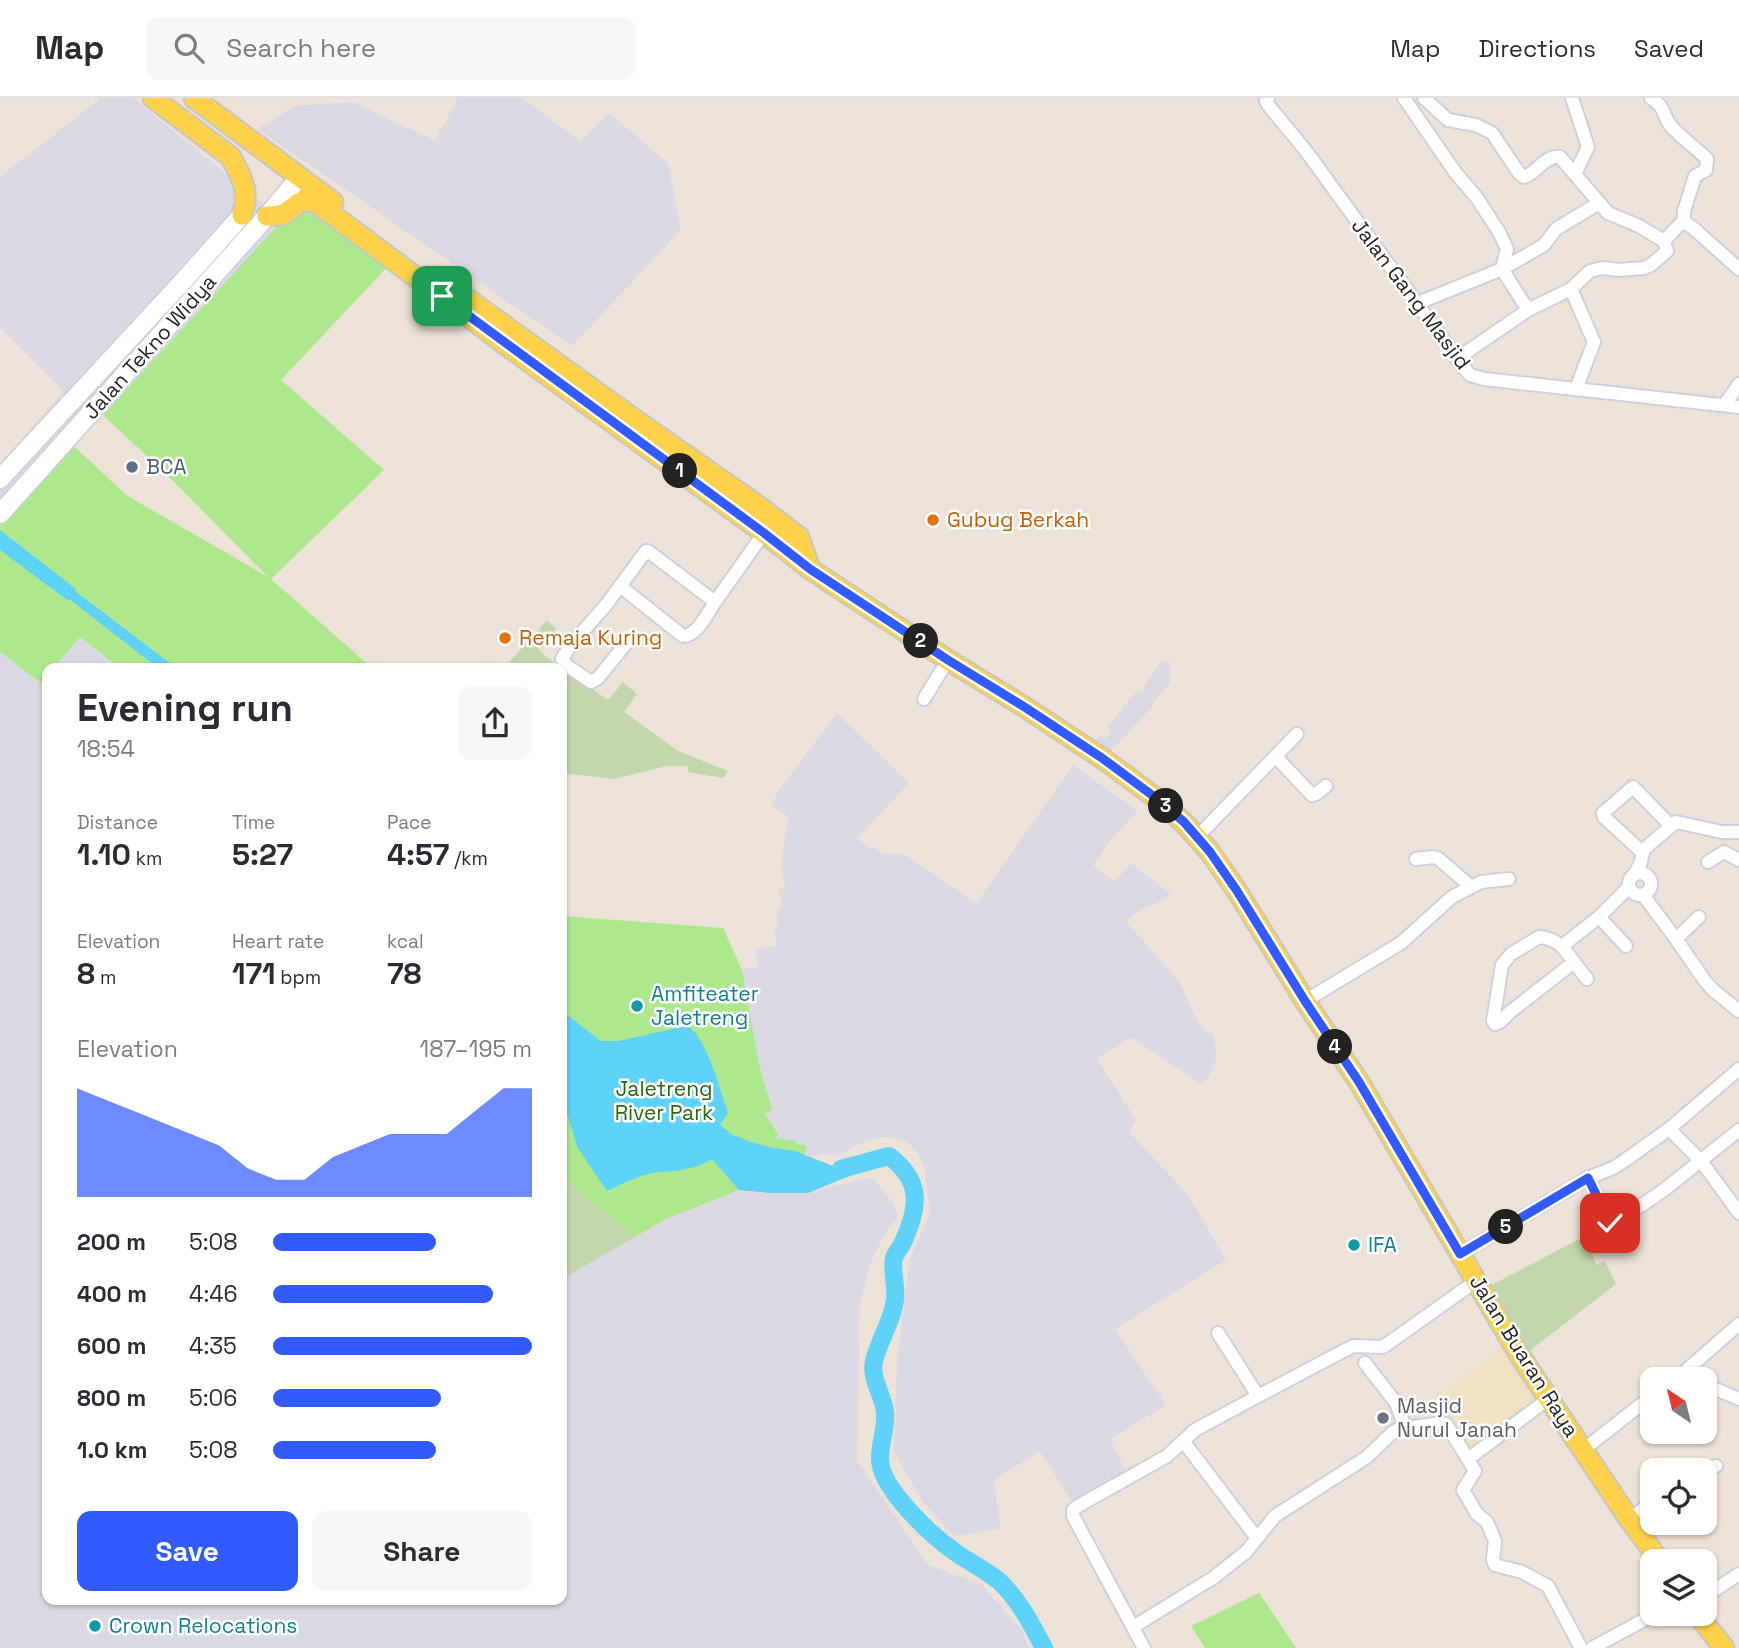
<!DOCTYPE html>
<html lang="en">
<head>
<meta charset="utf-8">
<style>
	body { margin:0; font-family:"Space Grotesk",sans-serif; background:#f7f7f7; color:#2b2b33; height:100vh; display:flex; flex-direction:column; font-size:26px; white-space:nowrap }
	* { box-sizing:border-box; margin:0 }
	p { font-size:23px; color:#7c7c81 }
	.icon { flex:none; width:38px; height:38px; fill:none; stroke:currentColor; stroke-width:2; stroke-linecap:round; stroke-linejoin:round }
	.map { position:relative; flex:1; overflow:hidden }
	.sheet { position:absolute; left:42px; top:565px; width:525px; height:942px; display:flex; flex-direction:column; background:#fff; border-radius:14px; box-shadow:0 2px 5px #0004 }
	.sheet>* { flex:none }
	.needle { width:46px; rotate:325deg }
	.tools { position:absolute; left:1640px; top:1269px; display:grid; gap:14px }
	.tools a { display:grid; place-items:center; width:77px; height:77px; border-radius:14px; background:#fff; box-shadow:0 2px 5px #0004; font-size:35px }
	.pin { position:absolute; display:grid; place-items:center; width:60px; height:60px; color:#fff; margin:-30px; border-radius:14px; box-shadow:0 4px 10px #0006 }
	.km { position:absolute; width:35px; height:35px; margin:-18px; border-radius:50%; background:#222; color:#fff; font-size:19px; line-height:35px; text-align:center }
	.round { display:grid; place-items:center; flex:none; width:74px; height:74px; border-radius:14px; background:#f7f7f7 }
	.overview { display:flex; align-items:center; justify-content:space-between; height:119px; padding:0 35px }
	h1 { font-size:38px; font-weight:700; line-height:52px }
	.stats { display:grid; grid-template-columns:repeat(3,1fr); gap:10px; height:119px; padding:7px 35px }
	.stats div { display:grid; align-content:center }
	.stats b { font-size:30px; font-weight:700 }
	.stats small { font-size:19px; font-weight:400 }
	.stats p { font-size:19px }
	.chart { height:196px; padding:14px 35px }
	.chart p { display:flex; justify-content:space-between }
	.chart svg { width:100%; height:126px; margin-top:7px; fill:#315aff; opacity:.7 }
	.action { display:flex; gap:14px; margin-top:auto; padding:14px 35px }
	.action a { flex:1; height:80px; border-radius:14px; background:#315aff; color:#fff; font-size:28px; font-weight:700; line-height:80px; text-align:center }
	.action a+a { background:#f7f7f7; color:#2b2b33 }
	ul { padding:0 35px; list-style:none; font-size:23px }
	li { display:grid; grid-template-columns:112px 84px 1fr; align-items:center; height:52px }
	li i { height:18px; border-radius:9px; background:#315aff }
	header { display:flex; align-items:center; gap:42px; box-sizing:border-box; height:98px; padding:0 35px; background:#fff; border-bottom:2px solid #e1e1e2 }
	header strong { font-size:33px }
	nav { display:flex; gap:38px; margin-inline-start:auto; font-size:24px }
	.search { width:490px; height:63px; background:#f7f7f7; display:flex; align-items:center; gap:18px; box-sizing:border-box; padding:0 24px; border-radius:14px; color:#7c7c81; font-size:26px }
	.map>svg:first-child { display:block }
	.industrial { fill:#dbd9e3 }
	.education { fill:#f0e1c4 }
	.green { fill:#aee88d }
	.cemetery { fill:#c2d7ac }
	.water { fill:#5ed2f9 }
	.lines { fill:none; stroke-linecap:round; stroke-linejoin:round }
	.river { stroke:#5ed2f9; stroke-width:18 }
	.street-casing { stroke:#ccd1e2; stroke-width:16 }
	.secondary-casing { stroke:#ccd1e2; stroke-width:21 }
	.primary-casing { stroke:#c7c7c7; stroke-width:23 }
	.street { stroke:#fff; stroke-width:12 }
	.secondary { stroke:#fff; stroke-width:18 }
	.primary { stroke:#fdd14a; stroke-width:19 }
	.route-casing { stroke:#fff; stroke-width:14 }
	.route { stroke:#315aff; stroke-width:9 }
	.service-dot { fill:#5c6f8a; stroke:#fff; stroke-width:2.5 }
	.food-dot { fill:#e8710a; stroke:#fff; stroke-width:2.5 }
	.culture-dot { fill:#0f9aa8; stroke:#fff; stroke-width:2.5 }
	.worship-dot { fill:#6b7280; stroke:#fff; stroke-width:2.5 }
	.labels { text-anchor:middle; stroke-width:5; stroke-linejoin:round; paint-order:stroke }
	.street-label { font-size:21px; fill:#272727; stroke:#fff }
	.service-label { font-size:21px; fill:#4e5e75; stroke:#fff; text-anchor:start }
	.food-label { font-size:21px; fill:#c56008; stroke:#fff; text-anchor:start }
	.culture-label { font-size:21px; fill:#0d838f; stroke:#fff; text-anchor:start }
	.park-label { font-size:21px; fill:#266912; stroke:#fff }
	.worship-label { font-size:21px; fill:#5b616d; stroke:#fff; text-anchor:start }
</style>
</head>
<body>
<header>
<strong>Map</strong>
<div class="search"><svg class="icon" aria-label="search" viewBox="0 0 24 24"><circle cx="10" cy="10" r="6"/><path d="M15 15l6 6"/></svg>Search here</div>
<nav><a>Map</a><a>Directions</a><a>Saved</a></nav>
</header>
<div class="map">
<svg width="1739" height="1550" viewBox="0 0 1739 1550">
	<rect width="100%" height="100%" fill="#ece2d7"/>
	<g class="industrial">
		<polygon points="101,0 133,0 291,129 74,348 0,428 0,366 63,293 0,230 0,79"/>
		<polygon points="458,0 522,0 580,43 609,15 668,65 681,132 572,248 258,31 294,8 353,4 435,43"/>
		<polygon points="79,539 119,570 53,570"/>
		<polygon points="0,554 41,585 47,578 47,1502 562,1502 562,1181 666,1121 739,1092 771,1095 808,1095 862,1081 874,1081 894,1106 897,1119 882,1141 870,1166 860,1206 857,1363 928,1467 981,1486 1021,1531 1029,1550 0,1550"/>
		<polygon points="1168,563 1170,565 1170,585 1157,600 1149,612 1122,641 1105,657 1092,647 1100,637 1105,641 1111,633 1107,629 1138,592 1141,594 1157,569 1161,564"/>
		<polygon points="837,615 909,685 856,742 884,756 904,756 976,806 1073,667 1138,713 1107,746 1093,768 1115,784 1131,765 1171,796 1159,804 1139,812 1126,824 1179,883 1197,923 1204,932 1214,937 1216,961 1208,980 1200,985 1131,939 1097,961 1136,1022 1129,1034 1188,1097 1226,1162 1115,1231 1166,1307 1110,1341 1127,1376 1073,1405 1040,1353 994,1382 1001,1431 955,1438 924,1406 894,1354 897,1267 909,1163 930,1116 925,1071 917,1053 906,1044 888,1039 879,1040 864,1044 836,1058 823,1056 811,1058 805,1056 807,1048 796,1046 796,1043 776,1040 778,1035 765,1015 772,1011 759,966 742,872 758,868 755,851 777,848 774,830 779,829 776,812 782,810 779,791 785,789 781,768 788,718 771,708 779,692"/>
	</g>
	<polygon class="education" points="1505,1249 1544,1309 1472,1359 1433,1300"/>
	<g class="green">
		<polygon points="311,109 391,165 281,282 384,372 271,481 372,570 119,570 80,539 53,570 47,570 47,578 41,585 0,554 0,428 74,348 126,397 268,479 165,375 103,317 292,112"/>
		<polygon points="562,818 723,830 742,872 759,966 772,1011 765,1016 778,1036 776,1040 797,1043 797,1046 807,1048 805,1056 808,1095 771,1095 739,1092 666,1121 635,1139 562,1079"/>
		<polygon points="1259,1495 1296,1550 1205,1550 1191,1528"/>
	</g>
	<g class="cemetery">
		<polygon points="547,522 556,531 538,551 549,561 608,602 623,584 637,596 624,614 678,653 728,673 723,680 688,674 688,668 667,668 614,681 562,675 562,570 504,570"/>
		<polygon points="562,1079 635,1139 562,1181"/>
		<polygon points="1587,1137 1596,1167 1605,1163 1616,1186 1528,1254 1490,1188"/>
	</g>
	<g class="water">
		<polygon points="0,432 76,491 75,493 176,570 158,570 69,501 67,502 0,452"/>
		<path d="M 562,913 L 601,943 L 618,943 L 682,929 L 690,929 C 710,949 719,989 728,1015 L 720,1027 L 731,1036 L 748,1043 L 768,1049 L 795,1053 L 833,1068 L 863,1060 L 859,1074 L 808,1095 L 771,1095 L 739,1092 L 712,1061 C 702,1068 688,1071 676,1073 C 668,1074 661,1073 654,1075 C 637,1078 622,1086 607,1093 L 577,1049 L 562,997 Z"/>
	</g>
	<g class="lines">
		<path class="river" d="M 841,1071 L 889,1058 C 921,1082 920,1107 904,1142 C 902,1148 896,1154 894,1160 C 891,1168 897,1192 895,1202 C 892,1224 879,1242 874,1263 C 870,1281 883,1296 885,1314 C 887,1330 879,1346 880,1362 C 881,1391 932,1438 955,1454 C 970,1465 986,1472 1000,1484 C 1019,1502 1032,1527 1044,1550"/>
		<defs>
			<g id="street">
				<polyline points="1268,0 1266,3 1269,8 1306,53 1461,266 1470,277 1484,281 1739,309"/>
				<polyline points="1404,0 1455,74 1477,100 1499,134 1507,151 1502,171 1528,212"/>
				<path d="M 1424,0 L 1448,22 L 1476,27 L 1492,35 L 1519,75 L 1524,79 C 1537,75 1545,57 1560,59 L 1608,115 L 1639,128 L 1664,143"/>
				<polyline points="1572,0 1588,49 1575,76"/>
				<path d="M 1651,0 C 1667,11 1661,14 1670,27 C 1681,40 1695,49 1707,61 L 1706,72 L 1695,78 L 1684,113 L 1684,125"/>
				<polyline points="1571,191 1594,244 1576,291"/>
				<polyline points="1418,205 1502,171 1544,147 1556,131 1599,105"/>
				<polyline points="1458,260 1528,212 1571,191 1590,173 1602,170 1619,172 1644,170 1651,167 1667,153 1664,143 1681,125 1687,126 1692,129 1739,171"/>
				<polyline points="1725,306 1739,286"/>
				<path d="M 620,488 L 683,538 C 698,537 707,516 715,504"/>
				<polyline points="629,542 598,580 591,584 566,567 562,561 570,548 606,507 646,453 648,453 715,504 764,435"/>
				<polyline points="924,601 948,562"/>
				<polyline points="1276,659 1312,697 1316,696 1326,688"/>
				<polyline points="1197,739 1297,636"/>
				<polyline points="1643,755 1604,719 1603,715 1633,689 1671,728"/>
				<polyline points="1416,761 1434,759 1439,761 1470,788"/>
				<polyline points="1708,764 1724,754 1739,762"/>
				<circle cx="1640" cy="786" r="11"/>
				<polyline points="1635,776 1641,764 1643,752 1676,724 1722,734 1739,734"/>
				<polyline points="1643,797 1676,841 1705,883 1713,892 1739,913"/>
				<polyline points="1599,819 1626,848"/>
				<path d="M 1539,839 C 1558,841 1563,849 1574,864 L 1510,914 L 1500,924 L 1495,926 L 1493,923 L 1502,867 L 1511,856 Z"/>
				<polyline points="1676,841 1699,819"/>
				<polyline points="1562,848 1599,819 1629,789"/>
				<polyline points="1574,864 1587,881"/>
				<polyline points="1305,903 1401,845 1452,799 1481,784 1509,781"/>
				<polyline points="1669,1031 1701,1063 1739,1115"/>
				<polyline points="1588,1080 1610,1125"/>
				<polyline points="1593,1135 1642,1107 1664,1092 1739,1032"/>
				<polyline points="1460,1156 1588,1080 1613,1070 1624,1063 1669,1031 1739,971"/>
				<polyline points="1218,1235 1258,1298"/>
				<polyline points="1365,1265 1396,1305 1405,1329"/>
				<polyline points="1682,1276 1739,1226"/>
				<polyline points="1674,1281 1682,1276 1693,1281"/>
				<polyline points="1704,1286 1739,1301"/>
				<polyline points="1183,1343 1257,1440"/>
				<polyline points="1583,1352 1652,1298"/>
				<polyline points="1468,1361 1475,1373 1463,1392 1477,1416 1487,1424 1495,1443 1493,1461 1495,1467 1522,1474 1548,1488 1581,1550"/>
				<polyline points="1704,1372 1716,1368"/>
				<polyline points="1629,1421 1652,1405"/>
				<polyline points="1704,1499 1739,1476"/>
				<polyline points="1133,1529 1213,1480 1246,1454 1275,1418 1367,1359 1393,1334 1399,1331 1442,1325 1446,1326 1468,1361 1548,1301"/>
				<polyline points="1144,1550 1073,1418 1073,1412 1078,1408 1167,1358 1195,1332 1258,1298 1353,1248 1383,1249 1476,1183"/>
				<polyline points="1592,1550 1655,1516"/>
			</g>
			<g id="secondary">
				<polyline points="0,381 185,181 242,117"/>
				<polyline points="0,416 267,118 299,80"/>
			</g>
			<g id="primary">
				<polyline points="153,0 231,59 241,79 245,92 245,106 242,117"/>
				<polyline points="194,0 333,104"/>
				<path d="M 267,118 C 273,118 280,118 285,115 C 299,107 299,98 317,105 L 514,253 L 764,435 L 810,471 L 948,562 L 1023,608 L 1102,660 L 1160,703 L 1184,725 L 1210,754 L 1237,793 L 1305,903 L 1359,984 L 1520,1258 L 1629,1421 L 1660,1463"/>
				<polyline points="437,179 630,318 757,407 799,439 810,471"/>
				<polyline points="1697,1516 1724,1550"/>
			</g>
		</defs>
		<use href="#street" class="street-casing"/>
		<use href="#secondary" class="secondary-casing"/>
		<use href="#primary" class="primary-casing"/>
		<use href="#street" class="street"/>
		<use href="#secondary" class="secondary"/>
		<use href="#primary" class="primary"/>
	</g>
	<g class="lines">
		<defs>
			<polyline id="route" points="442,198 764,435 810,471 948,562 1023,608 1102,660 1160,703 1184,724 1210,754 1237,793 1305,903 1359,984 1460,1156 1588,1080 1610,1125"/>
		</defs>
		<use href="#route" class="route-casing"/>
		<use href="#route" class="route"/>
	</g>
	<circle class="service-dot" cx="132" cy="369" r="7"/>
	<g class="food-dot">
		<circle cx="933" cy="422" r="7"/>
		<circle cx="505" cy="540" r="7"/>
	</g>
	<g class="culture-dot">
		<circle cx="637" cy="908" r="7"/>
		<circle cx="1354" cy="1147" r="7"/>
		<circle cx="95" cy="1528" r="7"/>
	</g>
	<circle class="worship-dot" cx="1383" cy="1320" r="7"/>
	<g class="labels">
		<g class="street-label">
			<text transform="translate(1411 196) rotate(53)" y="7">Jalan Gang Masjid</text>
			<text transform="translate(150 249) rotate(-48)" y="7">Jalan Tekno Widya</text>
			<text transform="translate(1524 1258) rotate(58)" y="7">Jalan Buaran Raya</text>
		</g>
		<g class="service-label">
			<text x="146" y="376">BCA</text>
		</g>
		<g class="food-label">
			<text x="947" y="429">Gubug Berkah</text>
			<text x="519" y="547">Remaja Kuring</text>
		</g>
		<g class="culture-label">
			<text x="651" y="903">Amfiteater<tspan x="651" dy="24">Jaletreng</tspan></text>
			<text x="1368" y="1154">IFA</text>
			<text x="109" y="1535">Crown Relocations</text>
		</g>
		<g class="park-label">
			<text x="664" y="998">Jaletreng<tspan x="664" dy="24">River Park</tspan></text>
		</g>
		<g class="worship-label">
			<text x="1397" y="1315">Masjid<tspan x="1397" dy="24">Nurul Janah</tspan></text>
		</g>
	</g>
</svg>
<div class="tools">
<a><svg class="needle" viewBox="-14 -14 28 28"><path d="M0-13l5 13h-10z" fill="#e53935"/><path d="M0 13l5-13h-10z" fill="#7c7c81"/></svg></a>
<a><svg class="icon" aria-label="locate" viewBox="0 0 24 24"><circle cx="12" cy="12" r="6"/><path d="M12 2v4M12 18v4M2 12h4M18 12h4"/></svg></a>
<a><svg class="icon" aria-label="layers" viewBox="0 0 24 24"><path d="M12 4l9 5-9 5-9-5zM3 14l9 5 9-5"/></svg></a>
</div>
<div class="pin" style="left:442px;top:198px;background:#1e9e55"><svg class="icon" aria-label="arrive" viewBox="0 0 24 24"><path d="M6 21V4h12l-3 4 3 4H6"/></svg></div>
<div class="pin" style="left:1610px;top:1125px;background:#d93025"><svg class="icon" aria-label="check" viewBox="0 0 24 24"><path d="M5 12l5 5 9-10"/></svg></div>
<b class="km" style="left:680px;top:373px">1</b>
<b class="km" style="left:921px;top:543px">2</b>
<b class="km" style="left:1166px;top:708px">3</b>
<b class="km" style="left:1335px;top:949px">4</b>
<b class="km" style="left:1506px;top:1129px">5</b>
<section class="sheet">
<div class="overview"><div><h1>Evening run</h1><p>18:54</p></div><a class="round"><svg class="icon" aria-label="share" viewBox="0 0 24 24"><path d="M12 15V3M7 8l5-5 5 5M5 13v7h14v-7"/></svg></a></div>
<div class="stats">
<div><p>Distance</p><b>1.10<small> km</small></b></div>
<div><p>Time</p><b>5:27</b></div>
<div><p>Pace</p><b>4:57<small> /km</small></b></div>
</div>
<div class="stats">
<div><p>Elevation</p><b>8<small> m</small></b></div>
<div><p>Heart rate</p><b>171<small> bpm</small></b></div>
<div><p>kcal</p><b>78</b></div>
</div>
<div class="chart"><p><span>Elevation</span>187–195 m</p>
<svg viewBox="0 0 160 44" preserveAspectRatio="none"><path d="M0 44V6L10 10L20 14L30 18L40 22L50 26L60 34L70 38L80 38L90 30L100 26L110 22L120 22L130 22L140 14L150 6L160 6V44z"/></svg>
</div>
<ul>
<li><b>200 m</b>5:08<i style="width:63%"></i></li>
<li><b>400 m</b>4:46<i style="width:85%"></i></li>
<li><b>600 m</b>4:35<i style="width:100%"></i></li>
<li><b>800 m</b>5:06<i style="width:65%"></i></li>
<li><b>1.0 km</b>5:08<i style="width:63%"></i></li>
</ul>
<div class="action"><a>Save</a><a>Share</a></div>
</section>
</div>
</body>
</html>
